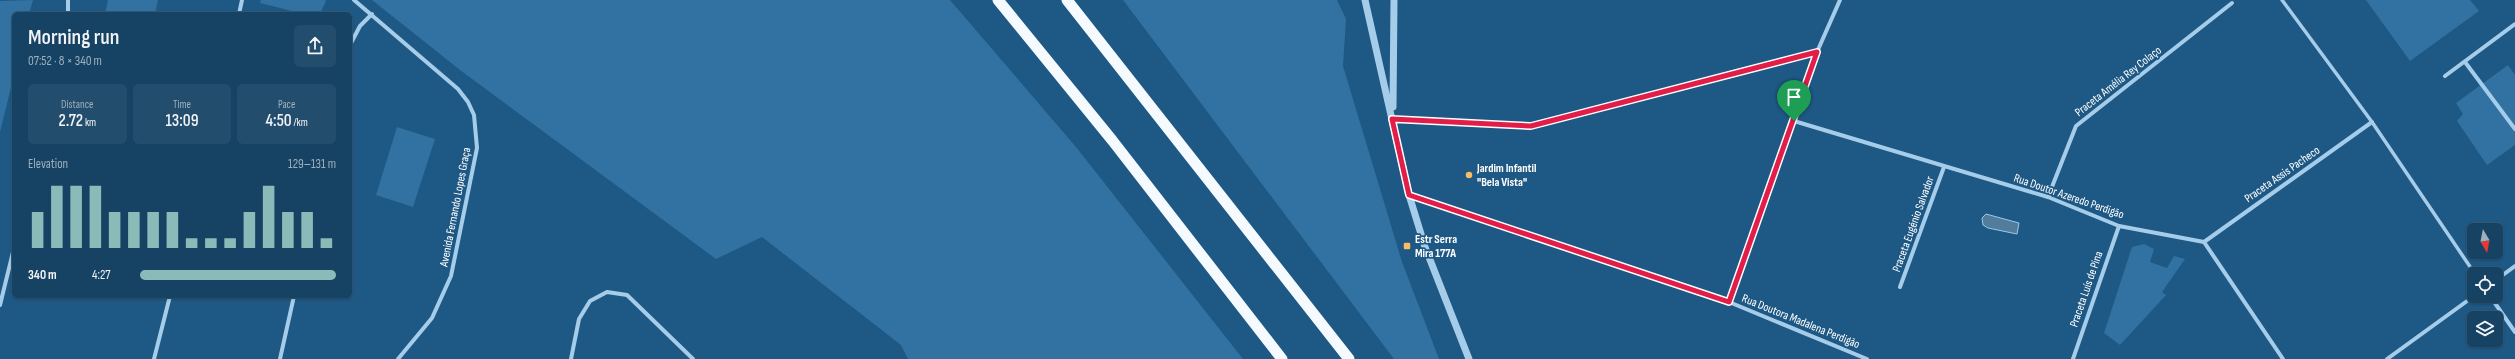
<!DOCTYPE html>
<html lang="en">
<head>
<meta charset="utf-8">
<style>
	body { margin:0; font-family:"Sofia Sans Condensed",sans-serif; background:#234d6c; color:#f1f3f6; height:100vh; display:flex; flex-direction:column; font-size:15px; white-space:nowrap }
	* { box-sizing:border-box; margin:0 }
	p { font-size:13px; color:#9eb0be }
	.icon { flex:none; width:22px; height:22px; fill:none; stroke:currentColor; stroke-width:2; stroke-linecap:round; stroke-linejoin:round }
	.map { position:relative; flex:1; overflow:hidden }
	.panel { position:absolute; left:12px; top:12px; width:340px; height:286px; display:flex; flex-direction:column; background:#164263; border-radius:6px; box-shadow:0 1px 3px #0004,0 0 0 1px #355b78 }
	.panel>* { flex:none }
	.needle { width:26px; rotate:170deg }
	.controls { position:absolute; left:2467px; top:223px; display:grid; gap:8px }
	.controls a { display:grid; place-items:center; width:36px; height:36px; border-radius:6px; background:#164263; box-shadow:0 1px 3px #0004,0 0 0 1px #355b78; font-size:20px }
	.pin { position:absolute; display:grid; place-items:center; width:34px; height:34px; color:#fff; margin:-41px -17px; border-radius:50% 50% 50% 0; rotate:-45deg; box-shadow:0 0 4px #0007 }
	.pin .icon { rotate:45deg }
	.round { display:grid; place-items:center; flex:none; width:42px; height:42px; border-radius:6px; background:#234d6c }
	.headline { display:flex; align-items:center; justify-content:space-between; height:68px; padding:0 16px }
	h1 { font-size:22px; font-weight:600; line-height:30px }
	.metrics { display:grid; grid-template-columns:repeat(3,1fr); gap:6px; height:68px; padding:4px 16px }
	.metrics div { display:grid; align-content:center; border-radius:6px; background:#234d6c; text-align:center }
	.metrics b { font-size:17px; font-weight:600 }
	.metrics small { font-size:11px; font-weight:400 }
	.metrics p { font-size:11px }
	.chart { height:112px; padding:8px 16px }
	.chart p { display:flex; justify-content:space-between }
	.chart svg { width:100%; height:72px; margin-top:4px; stroke:#8bbbb9; stroke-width:6 }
	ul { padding:0 16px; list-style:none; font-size:13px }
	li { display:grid; grid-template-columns:64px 48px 1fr; align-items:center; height:30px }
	li i { height:10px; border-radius:5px; background:#8bbbb9 }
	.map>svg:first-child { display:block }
	.green { fill:#3172a2 }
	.water { fill:#527c9b; stroke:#98caec }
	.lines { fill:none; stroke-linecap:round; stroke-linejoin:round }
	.pedestrian { stroke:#a5cdea; stroke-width:3.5 }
	.minor { stroke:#a5cdea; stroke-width:4 }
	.tertiary { stroke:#a5cdea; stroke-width:7 }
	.trunk { stroke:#f4fafe; stroke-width:11 }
	.route-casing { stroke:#fff; stroke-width:8 }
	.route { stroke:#e11d48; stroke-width:5 }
	.poi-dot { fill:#f9bb64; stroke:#1e5884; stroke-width:1.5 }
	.labels { text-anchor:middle; stroke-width:3.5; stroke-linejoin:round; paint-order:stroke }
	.street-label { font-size:12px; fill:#fff; stroke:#1e5884 }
	.poi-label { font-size:12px; font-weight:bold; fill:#fff; stroke:#1e5884; text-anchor:start }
</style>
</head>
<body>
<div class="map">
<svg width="2515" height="359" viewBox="0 0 2515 359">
	<rect width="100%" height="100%" fill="#1e5884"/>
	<g class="green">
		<polygon points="33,0 29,14 14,14 14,75 0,132 0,1"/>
		<polygon points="108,0 158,0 155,14 105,14"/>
		<polygon points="261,0 325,0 326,1 320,14 304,14 260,3"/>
		<polygon points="372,0 950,0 1076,147 1243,359 908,359 901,345 762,237 716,259 460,70"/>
		<polygon points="1123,0 1337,0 1346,19 1343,66 1402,262 1439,359 1394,359"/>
		<polygon points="2366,0 2470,0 2479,11 2410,61"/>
		<polygon points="2508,65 2515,75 2515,145 2487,165 2457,121 2463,114 2456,103"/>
		<polygon points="397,127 435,139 413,207 376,195"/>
		<polygon points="2144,244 2154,249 2150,262 2167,268 2174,256 2185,259 2162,292 2166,295 2120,345 2104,333 2132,247"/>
	</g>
	<polygon class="water" points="1986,214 2019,223 2017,234 1988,228 1983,225 1982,218"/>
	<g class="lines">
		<polyline class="pedestrian" points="2282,0 2372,122 2475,274"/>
		<g class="minor">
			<polyline points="68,0 68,14"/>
			<polyline points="354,0 458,89 468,102 474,115 477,148 451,276 432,318 398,359"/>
			<polyline points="239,14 242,0"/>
			<polyline points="350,45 360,26 372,14"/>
			<polyline points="2465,62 2515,129"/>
			<polyline points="2445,76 2515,24"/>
			<polyline points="1392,119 1531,126 1817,52"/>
			<polyline points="1794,121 2048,197 2119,226 2204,242 2283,359"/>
			<polyline points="1409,195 1729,302 1867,359"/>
			<polyline points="2048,197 2076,126 2232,3"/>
			<polyline points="2204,242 2372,122"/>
			<polyline points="2496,280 2515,266"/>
			<polyline points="1900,287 1944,167"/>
			<polyline points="2490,296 2515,332"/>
			<polyline points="1729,302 1817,52 1840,0"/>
			<polyline points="0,305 14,248"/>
			<polyline points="154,359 170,296"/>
			<polyline points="280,359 294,296"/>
			<polyline points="571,359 579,319 590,301 607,292 627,295 693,359"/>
			<polyline points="2073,359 2119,226"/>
			<polyline points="2387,359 2474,296"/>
		</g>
		<g class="tertiary">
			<polyline points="1365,0 1409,195 1425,247 1469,359"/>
			<polyline points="1393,107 1394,0"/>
		</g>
		<g class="trunk">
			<polyline points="998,0 1112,140 1282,359"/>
			<polyline points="1067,0 1349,359"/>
		</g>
	</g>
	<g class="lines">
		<defs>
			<polygon id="route" points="1817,52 1729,302 1409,195 1392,119 1531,126"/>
		</defs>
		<use href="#route" class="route-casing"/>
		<use href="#route" class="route"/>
	</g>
	<g class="poi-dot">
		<circle cx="1469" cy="175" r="4"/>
		<rect x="1403" y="242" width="8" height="8" rx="2"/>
	</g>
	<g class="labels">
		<g class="street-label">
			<text transform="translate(2118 81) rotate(-38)" y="4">Praceta Amélia Rey Colaço</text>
			<text transform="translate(2282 174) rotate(-35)" y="4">Praceta Assis Pacheco</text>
			<text transform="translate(2069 196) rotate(19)" y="4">Rua Doutor Azeredo Perdigão</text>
			<text transform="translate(455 207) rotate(-79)" y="4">Avenida Fernando Lopes Graça</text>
			<text transform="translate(1913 224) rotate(-70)" y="4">Praceta Eugénio Salvador</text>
			<text transform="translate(2086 289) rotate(-71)" y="4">Praceta Luís de Pina</text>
			<text transform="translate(1801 321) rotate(22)" y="4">Rua Doutora Madalena Perdigão</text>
		</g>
		<g class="poi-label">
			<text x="1477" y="172">Jardim Infantil<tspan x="1477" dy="14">"Bela Vista"</tspan></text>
			<text x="1415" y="243">Estr Serra<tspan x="1415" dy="14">Mira 177A</tspan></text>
		</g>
	</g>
</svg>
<div class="controls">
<a><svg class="needle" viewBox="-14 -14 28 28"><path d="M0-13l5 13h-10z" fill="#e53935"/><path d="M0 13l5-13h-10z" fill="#9eb0be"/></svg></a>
<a><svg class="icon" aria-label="locate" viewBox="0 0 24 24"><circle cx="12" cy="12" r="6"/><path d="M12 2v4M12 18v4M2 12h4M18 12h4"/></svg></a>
<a><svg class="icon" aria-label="layers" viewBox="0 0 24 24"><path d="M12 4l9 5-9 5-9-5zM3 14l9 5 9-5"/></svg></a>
</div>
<div class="pin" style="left:1794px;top:121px;background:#1e9e55"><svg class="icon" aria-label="arrive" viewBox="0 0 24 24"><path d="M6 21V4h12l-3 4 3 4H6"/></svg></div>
<section class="panel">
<div class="headline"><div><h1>Morning run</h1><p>07:52 · 8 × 340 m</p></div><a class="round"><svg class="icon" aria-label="share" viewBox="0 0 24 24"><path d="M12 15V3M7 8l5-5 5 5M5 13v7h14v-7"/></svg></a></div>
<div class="metrics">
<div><p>Distance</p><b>2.72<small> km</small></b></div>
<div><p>Time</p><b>13:09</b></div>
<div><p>Pace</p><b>4:50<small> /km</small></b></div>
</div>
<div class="chart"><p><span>Elevation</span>129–131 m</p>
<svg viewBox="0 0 160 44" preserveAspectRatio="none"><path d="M5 44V22M15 44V6M25 44V6M35 44V6M45 44V22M55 44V22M65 44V22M75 44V22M85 44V38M95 44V38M105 44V38M115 44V22M125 44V6M135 44V22M145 44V22M155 44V38"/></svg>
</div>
<ul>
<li><b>340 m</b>4:27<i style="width:100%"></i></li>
</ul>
</section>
</div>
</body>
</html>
